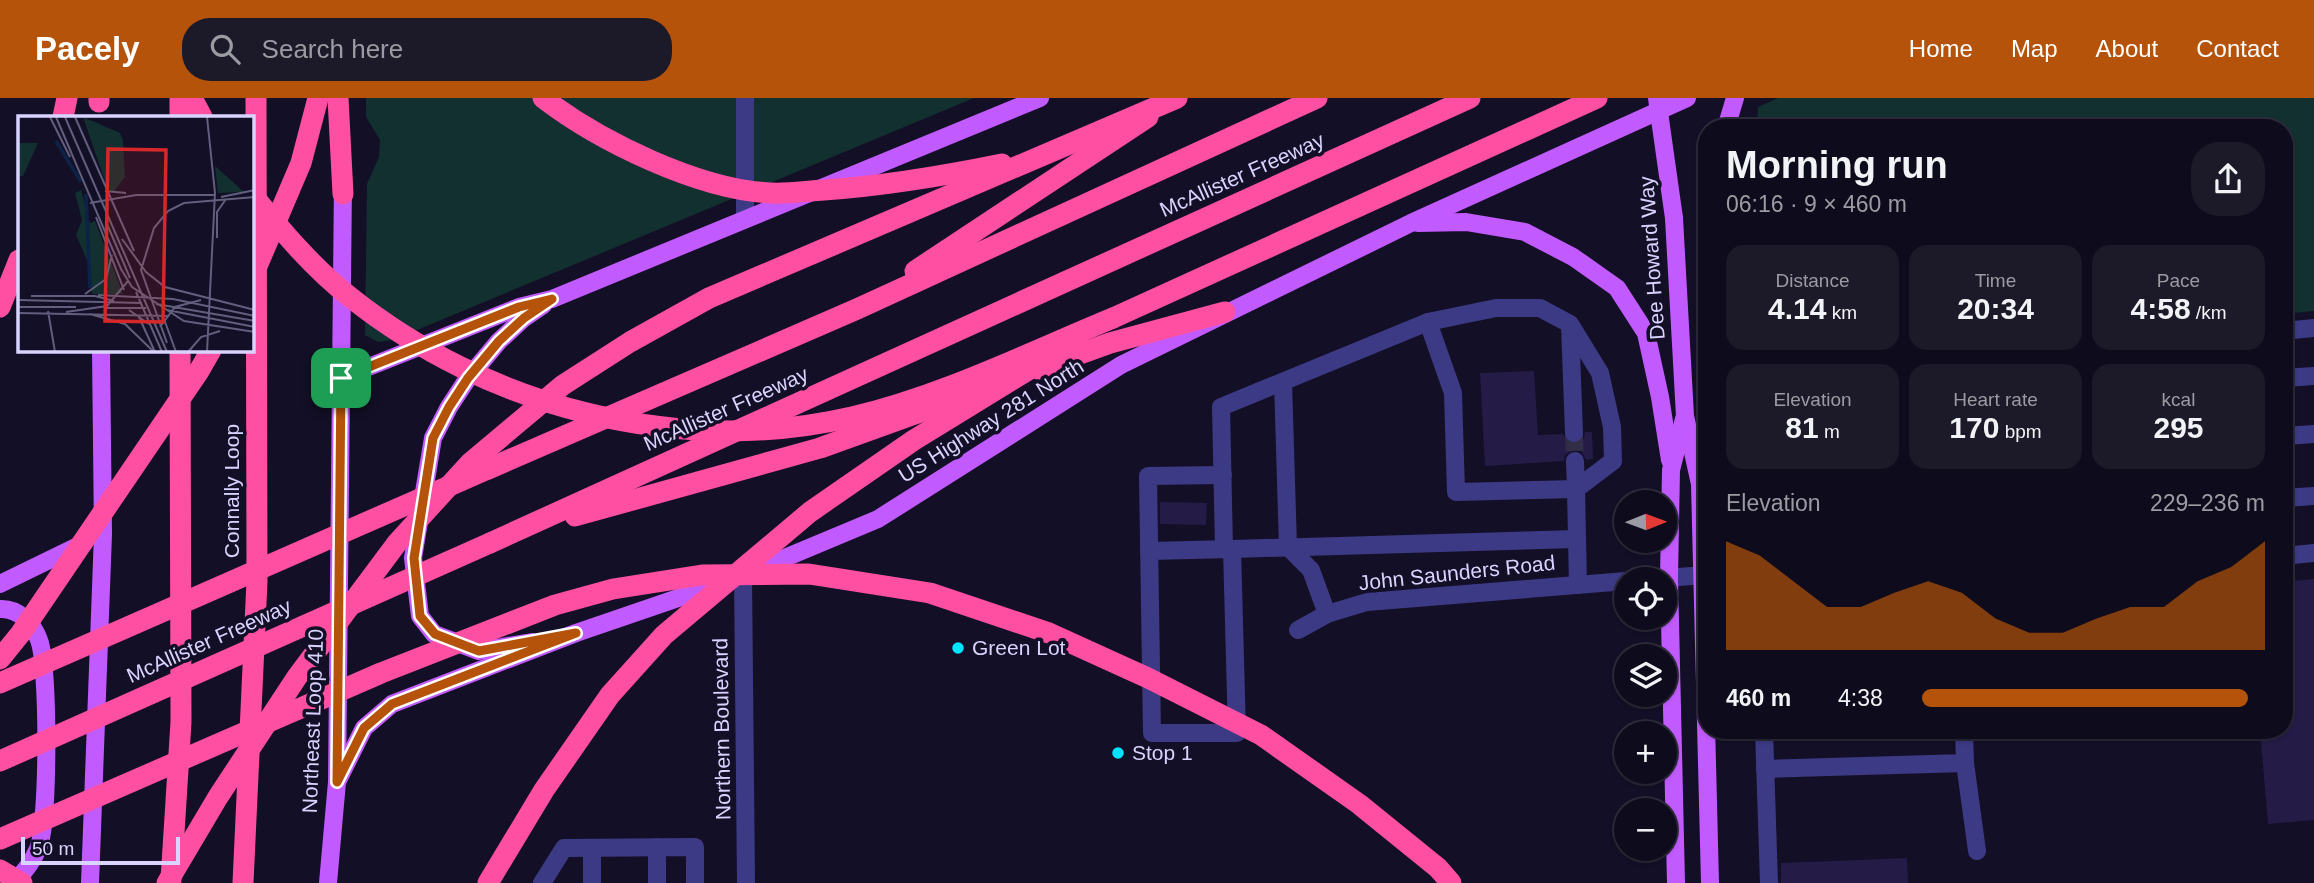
<!DOCTYPE html>
<html lang="en">
<head>
<meta charset="utf-8">
<style>
	body { margin:0; font-family:Helvetica,sans-serif; background:#1c1929; color:#f1f3f6; height:100vh; display:flex; flex-direction:column; font-size:26px; white-space:nowrap }
	* { box-sizing:border-box; margin:0 }
	p { font-size:23px; color:#9b9ba3 }
	.icon { flex:none; width:38px; height:38px; fill:none; stroke:currentColor; stroke-width:2; stroke-linecap:round; stroke-linejoin:round }
	.map { position:relative; flex:1; overflow:hidden }
	.drawer { position:absolute; left:1698px; top:21px; width:595px; height:620px; display:flex; flex-direction:column; background:#0e0b1c; border-radius:28px; box-shadow:0 2px 5px #0004,0 0 0 2px #2e2b3b }
	.drawer>* { flex:none }
	.needle { width:46px; rotate:89deg }
	.tools { position:absolute; left:1614px; top:392px; display:grid; gap:14px }
	.tools a { display:grid; place-items:center; width:63px; height:63px; border-radius:50%; background:#0e0b1c; box-shadow:0 2px 5px #0004,0 0 0 2px #2e2b3b; font-size:35px }
	.scale { position:absolute; left:21px; bottom:18px; width:159px; box-sizing:border-box; padding-left:7px; border:4px solid #d9d4ff; border-top:0; font-size:19px; line-height:24px; white-space:nowrap; color:#d9d4ff; -webkit-text-stroke:5px #130f26; paint-order:stroke }
	.pin { position:absolute; display:grid; place-items:center; width:60px; height:60px; color:#fff; margin:-30px; border-radius:14px; box-shadow:0 4px 10px #0006 }
	.round { display:grid; place-items:center; flex:none; width:74px; height:74px; border-radius:28px; background:#1c1929 }
	.head { display:flex; align-items:center; justify-content:space-between; height:119px; padding:0 28px }
	h1 { font-size:38px; font-weight:700; line-height:52px }
	.metrics { display:grid; grid-template-columns:repeat(3,1fr); gap:10px; height:119px; padding:7px 28px }
	.metrics div { display:grid; align-content:center; border-radius:18px; background:#1c1929; text-align:center }
	.metrics b { font-size:30px; font-weight:700 }
	.metrics small { font-size:19px; font-weight:400 }
	.metrics p { font-size:19px }
	.chart { height:196px; padding:14px 28px }
	.chart p { display:flex; justify-content:space-between }
	.chart svg { width:100%; height:126px; margin-top:7px; fill:#b45309; opacity:.7 }
	ul { padding:0 28px; list-style:none; font-size:23px }
	li { display:grid; grid-template-columns:112px 84px 1fr; align-items:center; height:52px }
	li i { height:18px; border-radius:9px; background:#b45309 }
	header { display:flex; align-items:center; gap:42px; box-sizing:border-box; height:98px; padding:0 35px; background:#b45309; color:#fff }
	header strong { font-size:33px }
	nav { display:flex; gap:38px; margin-inline-start:auto; font-size:24px }
	.search { width:490px; height:63px; background:#1c1929; display:flex; align-items:center; gap:18px; box-sizing:border-box; padding:0 24px; border-radius:28px; color:#9b9ba3; font-size:26px }
	.map>svg:first-child { display:block }
	.green { fill:#12302f }
	.building { fill:#241b47 }
	.lines { fill:none; stroke-linecap:round; stroke-linejoin:round }
	.minor-tunnel { stroke:#312d47; stroke-width:18; stroke-dasharray:18 9; stroke-linecap:butt }
	.minor { stroke:#3d3a85; stroke-width:18 }
	.major { stroke:#c25bff; stroke-width:18 }
	.highway { stroke:#ff4fa3; stroke-width:21 }
	.major-bridge { stroke:#c25bff; stroke-width:18 }
	.highway-bridge { stroke:#ff4fa3; stroke-width:21 }
	.route-casing { stroke:#fff; stroke-width:14 }
	.route { stroke:#b45309; stroke-width:9 }
	.poi-dot { fill:#00e5ff; stroke:#130f26; stroke-width:2.5 }
	.labels { text-anchor:middle; stroke-width:7; stroke-linejoin:round; paint-order:stroke }
	.street-label { font-size:21px; fill:#d9d4ff; stroke:#130f26 }
	.poi-label { font-size:21px; fill:#d9d4ff; stroke:#130f26; text-anchor:start }
	.inset-river { fill:none; stroke:#0c2248; stroke-width:3.5 }
	.inset-road { fill:none; stroke:#625e7d; stroke-width:2 }
	.view { fill:#d62828; fill-opacity:0.15; stroke:#d62828; stroke-width:3.5 }
	.inset-edge { fill:none; stroke:#d9d4ff; stroke-width:3.5 }
</style>
</head>
<body>
<header>
<strong>Pacely</strong>
<div class="search"><svg class="icon" aria-label="search" viewBox="0 0 24 24"><circle cx="10" cy="10" r="6"/><path d="M15 15l6 6"/></svg>Search here</div>
<nav><a>Home</a><a>Map</a><a>About</a><a>Contact</a></nav>
</header>
<div class="map">
<svg width="2314" height="785" viewBox="0 0 2314 785">
	<rect width="100%" height="100%" fill="#130f26"/>
	<g class="green">
		<polygon points="366,0 974,0 393,242 378,244 365,237 367,86 379,59 380,42 366,19"/>
		<polygon points="1778,0 2314,0 2314,213 2284,216 2284,30 1757,30 1758,9"/>
	</g>
	<g class="building">
		<polygon points="1534,273 1538,337 1563,336 1568,345 1575,346 1584,341 1585,334 1592,334 1593,361 1586,362 1581,353 1574,352 1565,357 1564,363 1485,368 1480,275"/>
		<polygon points="1160,404 1207,405 1206,427 1160,426"/>
		<polygon points="2314,481 2314,722 2268,726 2260,632 2284,632 2284,484"/>
		<polygon points="1907,760 1908,785 1781,785 1781,765"/>
	</g>
	<g class="lines">
		<polyline class="minor-tunnel" points="1574,335 1575,363"/>
		<g class="minor">
			<polyline points="745,0 745,120"/>
			<polyline points="1428,224 1453,295 1456,394 1576,391 1578,487"/>
			<polyline points="1570,227 1574,335"/>
			<polyline points="2284,233 2314,230"/>
			<polyline points="2284,280 2314,278"/>
			<polyline points="1283,284 1288,449 1311,472 1327,516"/>
			<polyline points="2284,338 2314,336"/>
			<polyline points="1575,363 1576,391"/>
			<polyline points="1223,377 1148,378 1152,635 1237,635 1232,451 1577,441"/>
			<polyline points="2284,400 2314,398"/>
			<polyline points="1224,451 1221,309 1428,224 1496,210 1540,210 1570,226 1600,275 1612,329 1613,363 1576,391"/>
			<polyline points="1149,453 1232,451"/>
			<polyline points="2284,458 2314,455"/>
			<polyline points="743,477 746,785"/>
			<polyline points="1650,481 1706,477"/>
			<polyline points="1298,532 1327,516 1367,504 1626,483"/>
			<polyline points="1764,632 1769,785"/>
			<polyline points="1965,665 1977,753"/>
			<polyline points="1765,671 1965,665 1964,632"/>
			<polyline points="657,749 657,785"/>
			<polyline points="592,750 592,785"/>
			<polyline points="542,785 564,750 695,749 695,785"/>
		</g>
		<g class="major">
			<polyline points="1726,30 1735,0"/>
			<polyline points="1674,120 1685,318 1700,386 1710,785"/>
			<polyline points="1418,125 1466,124 1525,134 1573,159 1617,190 1646,235 1660,299 1670,362"/>
			<polyline points="341,280 519,209 552,201 1040,0"/>
			<polyline points="749,475 878,421 1121,267 1411,125 1687,0"/>
			<polyline points="0,486 84,445"/>
			<path d="M 0,511 C 18,510 33,525 39,542 C 49,567 49,726 38,751 C 32,764 23,776 13,785"/>
			<polyline points="532,544 479,553 434,536 420,518 413,460 433,340 449,309 468,280 499,243 524,220 543,207"/>
			<polyline points="337,684 364,630 392,606 576,535 722,485"/>
			<polyline points="90,785 103,436 101,252"/>
			<polyline points="328,785 337,684 343,84"/>
			<polyline points="1676,785 1669,480 1671,372 1684,321"/>
		</g>
		<g class="highway">
			<polyline points="192,0 202,19"/>
			<polyline points="338,0 343,96"/>
			<polyline points="99,4 99,0"/>
			<polyline points="63,19 67,0"/>
			<polyline points="180,19 180,0"/>
			<polyline points="915,173 1148,19"/>
			<polyline points="0,209 19,162"/>
			<polyline points="1113,220 1597,0"/>
			<polyline points="1038,271 1110,245 1225,214"/>
			<polyline points="488,371 857,211 1317,0"/>
			<polyline points="575,418 820,350 995,287"/>
			<polyline points="490,445 1470,0"/>
			<polyline points="171,782 181,624 180,252"/>
			<polyline points="243,785 257,483 256,0"/>
		</g>
		<polyline class="major-bridge" points="1657,0 1674,120"/>
		<g class="highway-bridge">
			<path d="M 543,0 C 599,43 699,92 771,95 C 788,96 806,93 824,92 C 884,88 943,78 1002,66"/>
			<path d="M 252,96 C 281,132 313,170 350,199 C 488,309 678,359 852,319 C 942,298 1028,255 1113,220"/>
			<polyline points="252,180 301,65 318,0"/>
			<polyline points="0,561 21,535 199,273 211,252"/>
			<polyline points="0,585 488,371"/>
			<polyline points="0,663 490,445"/>
			<polyline points="0,741 381,575 555,507 613,491 702,477 809,476 930,495 1049,535 1148,580 1261,637 1359,706 1438,770 1451,785"/>
			<polyline points="0,772 22,785"/>
			<polyline points="167,785 218,699 297,579 397,445 470,365 563,287 630,244 709,200 1177,0"/>
			<polyline points="488,785 544,692 610,597 664,537 810,414 914,342 1056,255"/>
		</g>
	</g>
	<g class="lines">
		<defs>
			<polygon id="route" points="552,201 524,220 499,243 468,280 449,309 433,340 414,460 420,518 435,536 479,553 576,535 392,606 364,630 337,684 341,280 519,209"/>
		</defs>
		<use href="#route" class="route-casing"/>
		<use href="#route" class="route"/>
	</g>
	<g class="poi-dot">
		<circle cx="958" cy="550" r="7"/>
		<circle cx="1118" cy="655" r="7"/>
	</g>
	<g class="labels">
		<g class="street-label">
			<text transform="translate(1242 77) rotate(-24)" y="7">McAllister Freeway</text>
			<text transform="translate(1652 160) rotate(-94)" y="7">Dee Howard Way</text>
			<text transform="translate(726 311) rotate(-24)" y="7">McAllister Freeway</text>
			<text transform="translate(991 323) rotate(-32)" y="7">US Highway 281 North</text>
			<text transform="translate(232 393) rotate(-90)" y="7">Connally Loop</text>
			<text transform="translate(1457 475) rotate(-6)" y="7">John Saunders Road</text>
			<text transform="translate(209 543) rotate(-24)" y="7">McAllister Freeway</text>
			<text transform="translate(313 623) rotate(-88)" y="7">Northeast Loop 410</text>
			<text transform="translate(722 631) rotate(-91)" y="7">Northern Boulevard</text>
		</g>
		<g class="poi-label">
			<text x="972" y="557">Green Lot</text>
			<text x="1132" y="662">Stop 1</text>
		</g>
	</g>
	<g transform="translate(18 18)">
		<rect width="236" height="236" fill="#130f26"/>
		<path d="M 65,1 L 102,17 L 105,24 L 107,61 L 96,75 L 90,74 ZM 0,27 L 20,27 L 5,60 L 0,60 ZM 197,50 L 226,76 L 200,77 ZM 63,74 L 72,107 L 77,105 L 105,178 L 74,178 L 72,151 L 58,119 L 64,104 L 57,77 Z" fill="#12302f"/>
		<path class="inset-river" d="M 38,25 L 63,66M 68,78 L 72,172"/>
		<path class="inset-road" d="M 32,1 L 52,41M 38,1 L 103,153 L 114,171 L 166,205 L 237,216M 47,1 L 149,236M 57,1 L 116,135M 87,75 L 108,77M 203,81 L 237,74M 72,87 L 118,79 L 196,79M 78,101 L 106,174M 89,108 L 112,162M 199,122 L 199,96 L 208,83M 104,123 L 128,156 L 147,171 L 237,194M 118,176 L 144,236M 67,178 L 88,163 L 94,139M 80,179 L 155,183 L 237,200M 13,180 L 77,180 L 96,185M 0,184 L 124,187M 138,188 L 237,205M 0,191 L 58,191M 86,192 L 128,192M 111,194 L 131,208M 149,194 L 237,211M 30,195 L 37,236M 48,196 L 89,190 L 110,165M 0,197 L 151,200M 72,198 L 107,208 L 136,236M 121,201 L 137,236M 146,203 L 158,236M 142,211 L 157,191 L 183,184M 149,227 L 123,154 L 136,112 L 150,95 L 166,87 L 237,81M 170,236 L 183,221 L 202,215M 189,236 L 197,77 L 189,1"/>
		<path class="view" d="M 90,33 L 148,34 L 145,206 L 87,205 Z"/>
		<rect width="236" height="236" class="inset-edge"/>
	</g>
</svg>
<div class="tools">
<a><svg class="needle" viewBox="-14 -14 28 28"><path d="M0-13l5 13h-10z" fill="#e53935"/><path d="M0 13l5-13h-10z" fill="#9b9ba3"/></svg></a>
<a><svg class="icon" aria-label="locate" viewBox="0 0 24 24"><circle cx="12" cy="12" r="6"/><path d="M12 2v4M12 18v4M2 12h4M18 12h4"/></svg></a>
<a><svg class="icon" aria-label="layers" viewBox="0 0 24 24"><path d="M12 4l9 5-9 5-9-5zM3 14l9 5 9-5"/></svg></a>
<a>+</a>
<a>−</a>
</div>
<div class="scale">50 m</div>
<div class="pin" style="left:341px;top:280px;background:#1e9e55"><svg class="icon" aria-label="arrive" viewBox="0 0 24 24"><path d="M6 21V4h12l-3 4 3 4H6"/></svg></div>
<section class="drawer">
<div class="head"><div><h1>Morning run</h1><p>06:16 · 9 × 460 m</p></div><a class="round"><svg class="icon" aria-label="share" viewBox="0 0 24 24"><path d="M12 15V3M7 8l5-5 5 5M5 13v7h14v-7"/></svg></a></div>
<div class="metrics">
<div><p>Distance</p><b>4.14<small> km</small></b></div>
<div><p>Time</p><b>20:34</b></div>
<div><p>Pace</p><b>4:58<small> /km</small></b></div>
</div>
<div class="metrics">
<div><p>Elevation</p><b>81<small> m</small></b></div>
<div><p>Heart rate</p><b>170<small> bpm</small></b></div>
<div><p>kcal</p><b>295</b></div>
</div>
<div class="chart"><p><span>Elevation</span>229–236 m</p>
<svg viewBox="0 0 160 44" preserveAspectRatio="none"><path d="M0 44V6L10 11L20 20L30 29L40 29L50 24L60 20L70 24L80 33L90 38L100 38L110 33L120 29L130 29L140 20L150 15L160 6V44z"/></svg>
</div>
<ul>
<li><b>460 m</b>4:38<i style="width:95%"></i></li>
</ul>
</section>
</div>
</body>
</html>
